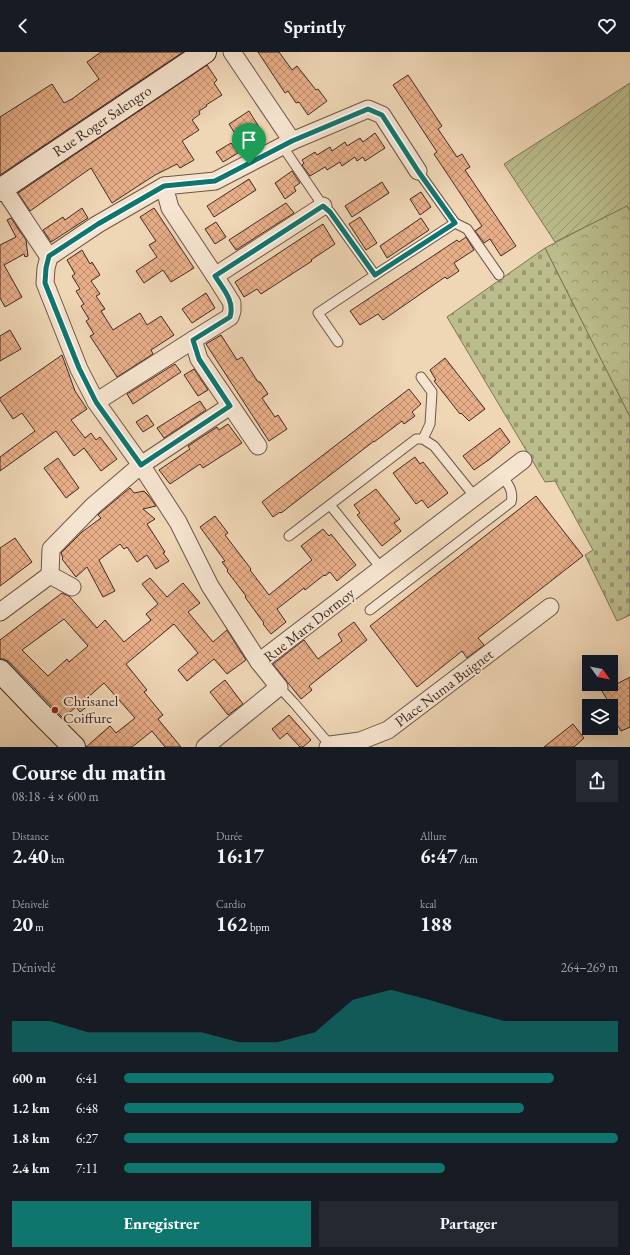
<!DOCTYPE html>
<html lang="fr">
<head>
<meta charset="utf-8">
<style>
	body { margin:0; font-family:"EB Garamond",serif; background:#242831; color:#f1f3f6; height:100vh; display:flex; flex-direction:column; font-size:15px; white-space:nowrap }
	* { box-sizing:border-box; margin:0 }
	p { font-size:13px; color:#9ea1a6 }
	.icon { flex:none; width:22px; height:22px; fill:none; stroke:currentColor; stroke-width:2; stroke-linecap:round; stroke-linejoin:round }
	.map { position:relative; height:695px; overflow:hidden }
	.drawer { display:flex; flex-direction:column; background:#171b24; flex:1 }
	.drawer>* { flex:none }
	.needle { width:26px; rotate:123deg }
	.tools { position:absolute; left:582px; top:603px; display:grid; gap:8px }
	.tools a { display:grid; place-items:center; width:36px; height:36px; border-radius:0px; background:#171b24; box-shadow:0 4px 16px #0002; font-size:20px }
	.pin { position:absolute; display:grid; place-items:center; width:34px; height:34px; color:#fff; margin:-41px -17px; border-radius:50% 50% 50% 0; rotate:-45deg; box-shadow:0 0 4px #0007 }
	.pin .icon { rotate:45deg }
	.round { display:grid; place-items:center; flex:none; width:42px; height:42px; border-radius:0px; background:#242831 }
	.overview { display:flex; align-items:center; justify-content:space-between; height:68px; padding:0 12px }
	h1 { font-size:22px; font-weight:700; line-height:30px }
	.stats { display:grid; grid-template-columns:repeat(3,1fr); gap:6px; height:68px; padding:4px 12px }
	.stats div { display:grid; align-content:center }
	.stats b { font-size:20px; font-weight:700 }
	.stats small { font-size:11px; font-weight:400 }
	.stats p { font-size:11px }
	.chart { height:112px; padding:8px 12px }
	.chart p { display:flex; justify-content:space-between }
	.chart svg { width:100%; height:72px; margin-top:4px; fill:#0f766e; opacity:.7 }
	.action { display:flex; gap:8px; margin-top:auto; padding:8px 12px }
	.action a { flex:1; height:46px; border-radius:0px; background:#0f766e; color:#fff; font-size:16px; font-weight:700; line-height:46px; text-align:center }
	.action a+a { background:#242831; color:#f1f3f6 }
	ul { padding:0 12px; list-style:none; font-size:13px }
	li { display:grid; grid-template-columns:64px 48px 1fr; align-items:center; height:30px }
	li i { height:10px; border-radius:5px; background:#0f766e }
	header { display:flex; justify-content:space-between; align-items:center; height:52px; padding:0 12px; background:#171b24; font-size:18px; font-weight:700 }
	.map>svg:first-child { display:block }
	.forest { fill:url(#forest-crowns); stroke:#7e7458 }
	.cemetery { fill:url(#cemetery-stones); stroke:#7e7458 }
	.garden { fill:url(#garden-furrows); stroke:#7e7458 }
	.building { fill:url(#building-cross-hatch); stroke:#422b23; fill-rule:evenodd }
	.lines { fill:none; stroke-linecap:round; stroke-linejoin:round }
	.lane-casing { stroke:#6d5648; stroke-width:11 }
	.street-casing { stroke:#6d5648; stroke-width:19 }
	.secondary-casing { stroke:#422b23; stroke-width:24 }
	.lane { stroke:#f5e4cf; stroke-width:9 }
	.street { stroke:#f5e4cf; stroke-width:17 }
	.secondary { stroke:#f5e4cf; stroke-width:22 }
	.route-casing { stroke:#fff; stroke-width:8 }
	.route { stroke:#0f766e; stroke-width:5 }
	.poi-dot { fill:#8f2418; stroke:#f5e4cf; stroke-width:1.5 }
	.labels { text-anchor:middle; stroke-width:4; stroke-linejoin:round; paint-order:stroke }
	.street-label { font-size:15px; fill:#422b23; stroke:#f5e4cf }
	.poi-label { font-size:15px; fill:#422b23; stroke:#f5e4cf; text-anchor:start }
</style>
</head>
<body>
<header><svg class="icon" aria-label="back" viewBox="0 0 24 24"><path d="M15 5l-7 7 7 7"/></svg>Sprintly<svg class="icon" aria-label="heart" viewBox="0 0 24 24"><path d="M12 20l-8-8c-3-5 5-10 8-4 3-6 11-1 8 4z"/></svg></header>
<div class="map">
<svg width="630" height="695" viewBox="0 0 630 695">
	<defs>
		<pattern id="forest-crowns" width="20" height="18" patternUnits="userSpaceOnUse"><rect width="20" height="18" fill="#bbbd8c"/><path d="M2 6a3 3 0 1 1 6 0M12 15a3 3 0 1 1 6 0" fill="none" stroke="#9a9a72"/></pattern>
		<pattern id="cemetery-stones" width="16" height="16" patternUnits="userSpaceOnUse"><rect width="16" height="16" fill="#bbbd8c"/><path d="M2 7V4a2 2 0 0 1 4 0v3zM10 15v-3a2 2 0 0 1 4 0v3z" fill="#9a9a72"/></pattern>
		<pattern id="garden-furrows" width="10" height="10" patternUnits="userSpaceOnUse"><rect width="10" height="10" fill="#bbbd8c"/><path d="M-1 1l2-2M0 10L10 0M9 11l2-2" fill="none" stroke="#9a9a72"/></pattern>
		<pattern id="building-cross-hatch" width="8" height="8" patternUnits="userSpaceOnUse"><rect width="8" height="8" fill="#e7ae88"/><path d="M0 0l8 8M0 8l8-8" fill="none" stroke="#bd8e6f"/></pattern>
	</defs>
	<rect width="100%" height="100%" fill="#efd6b5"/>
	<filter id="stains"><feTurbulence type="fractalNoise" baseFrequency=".005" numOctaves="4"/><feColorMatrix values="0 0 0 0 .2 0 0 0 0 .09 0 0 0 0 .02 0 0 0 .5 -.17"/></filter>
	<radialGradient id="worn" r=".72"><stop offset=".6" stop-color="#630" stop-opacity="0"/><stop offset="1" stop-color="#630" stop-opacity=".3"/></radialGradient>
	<polygon class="forest" points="627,153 630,159 630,365 545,196"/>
	<polygon class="cemetery" points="545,196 630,365 630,563 617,569 585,503 593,498 555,429 545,430 447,265"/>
	<polygon class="garden" points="630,31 630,159 627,154 555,190 504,112"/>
	<g class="building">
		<polygon points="101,0 183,0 0,123 0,65 52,32 64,51 72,47 99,27 87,10"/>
		<polygon points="258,0 279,0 292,18 297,14 316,38 318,37 327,49 308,63 299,50 296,51 288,39 285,41"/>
		<polygon points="207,13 217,28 214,31 222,43 206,53 207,54 199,59 200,62 192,68 199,78 182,89 194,108 180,116 177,112 155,123 112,151 91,116 30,159 18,141"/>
		<polygon points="408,23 442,74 438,77 457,105 462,102 470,115 465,118 516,194 501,204 490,187 484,191 475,179 482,174 434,102 437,100 393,33"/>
		<polygon points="249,59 259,75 239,88 229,72"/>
		<polygon points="375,81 385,96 365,109 363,105 357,109 355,105 342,114 340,110 327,118 325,115 310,124 302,113 304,111 302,108 315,100 317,103 330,95 332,99 345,90 347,94 360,86 363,90"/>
		<polygon points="231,91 238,101 223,110 216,100"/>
		<polygon points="292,119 300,131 294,135 296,139 285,147 275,131"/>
		<polygon points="249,127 256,138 214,165 207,154"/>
		<polygon points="382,130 389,141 352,165 345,154"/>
		<polygon points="421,140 431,155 420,163 410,147"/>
		<polygon points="286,151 294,161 236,198 229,188"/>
		<polygon points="82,156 88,166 51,190 43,178 63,165 65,168"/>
		<polygon points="154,156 194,216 171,230 163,218 144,231 136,219 157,205 149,193 156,189 140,165"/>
		<polygon points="360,165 377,191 366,198 349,172"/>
		<polygon points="11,166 26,188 28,204 25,205 24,202 4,213 22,245 5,255 0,246 0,193 16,185 7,168"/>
		<polygon points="421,166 429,178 387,206 380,194"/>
		<polygon points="216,170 226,185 215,192 205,177"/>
		<polygon points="323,172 335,192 311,208 312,209 261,242 257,237 244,245 235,230"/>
		<polygon points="466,185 474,198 454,211 459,219 447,227 445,225 383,268 378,262 360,273 350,259 457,188 459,190"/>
		<polygon points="82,198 90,212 92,210 100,223 91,229 100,242 96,244 105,257 101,259 113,278 140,261 147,273 161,264 174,283 151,298 153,302 117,325 90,284 94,282 86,269 89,267 81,254 84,252 76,239 80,237 72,224 75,222 67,208"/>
		<polygon points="206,241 215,256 192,271 182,257"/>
		<polygon points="10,278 21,297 0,309 0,284"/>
		<polygon points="221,283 237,308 242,305 258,330 260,330 268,342 262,346 275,365 278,363 287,377 269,389 206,292"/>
		<polygon points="62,303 75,339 87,357 71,368 85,386 91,381 96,388 100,385 117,407 101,419 84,396 74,404 56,379 0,419 0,405 35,379 22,361 13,367 0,348 0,346"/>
		<polygon points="445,306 485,357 469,369 461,361 460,362 449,348 434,329 436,328 430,318"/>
		<polygon points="175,312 181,320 133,352 127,342"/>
		<polygon points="194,317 208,338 198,344 184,323"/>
		<polygon points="409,337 421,352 412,360 415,364 404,372 402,369 374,390 374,389 285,458 281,461 280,460 273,465 262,450"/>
		<polygon points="200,349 206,358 164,386 157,376"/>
		<polygon points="147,363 154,373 143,380 136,370"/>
		<polygon points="228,372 242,391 203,416 200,412 170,432 159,418 190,397 188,394 217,375 219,378"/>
		<polygon points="500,376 510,390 490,407 474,418 463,404"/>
		<polygon points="415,405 420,412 423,410 448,441 428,456 422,448 416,452 393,421"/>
		<polygon points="58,406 79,436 66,446 44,416"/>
		<polygon points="130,436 134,441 144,439 148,443 156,454 143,457 155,467 147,472 165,500 163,501 169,509 156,517 147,503 137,510 127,495 124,497 120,492 99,508 115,539 103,545 87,515 76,525 62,507 63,506 61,501 82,480 101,466 98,463 100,461"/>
		<polygon points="376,437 400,467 394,471 401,479 382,494 357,463 360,461 354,453"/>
		<polygon points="536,444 583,504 478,586 484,593 467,606 462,599 417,635 370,574"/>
		<polygon points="215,464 228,481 225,483 251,517 250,518 269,543 312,508 301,494 323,477 329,484 331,482 356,513 337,529 330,520 325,524 324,523 305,538 304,536 277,557 286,570 271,582 263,572 264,571 258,563 245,545 246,544 227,519 228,518 222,510 225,509 200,475"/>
		<polygon points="15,486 32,510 0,534 0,496"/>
		<path d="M 150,526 L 167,545 L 183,531 L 200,551 L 188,560 L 213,590 L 227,578 L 246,608 L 227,622 L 214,607 L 187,629 L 178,618 L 198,601 L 174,572 L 126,612 L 147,638 L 144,640 L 163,663 L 158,667 L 181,695 L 165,695 L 152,679 L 132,695 L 86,695 L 110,674 L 116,681 L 135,666 L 104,631 L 85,648 L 89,653 L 80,660 L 76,655 L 63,666 L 9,610 L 4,607 L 0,607 L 0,588 L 62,541 L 69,544 L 97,576 L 105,568 L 124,590 L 151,568 L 146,562 L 158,552 L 142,532 ZM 64,567 L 88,594 L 69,610 L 67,607 L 48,624 L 22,598 Z"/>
		<polygon points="354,570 367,588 309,634 312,638 301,647 273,612 304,588 318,607 342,589 338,582"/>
		<polygon points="630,625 630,675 621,679 611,662 611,654 607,654 605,651 608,649 602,639 605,632 613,634"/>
		<polygon points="225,628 243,652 228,663 210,640"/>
		<polygon points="289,663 311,688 303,695 300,695 287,681 280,687 272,677"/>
		<polygon points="573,672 584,686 574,695 544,695"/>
	</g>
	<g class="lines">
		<defs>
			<g id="lane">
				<polyline points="283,95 323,154 330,160 375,223 455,171 418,119"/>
				<polyline points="455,171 467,177 499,223"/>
				<polyline points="338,290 318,261 375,223"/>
				<polyline points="421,325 432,340 430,372 423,387"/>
				<polyline points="330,453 381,516"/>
				<polyline points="289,484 416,387 423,387 434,394 475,445"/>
				<path d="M 370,558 L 511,450 C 514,439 508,432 502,424"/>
				<polyline points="279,635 294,651 330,693"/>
			</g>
			<g id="street">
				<polyline points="232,0 292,89"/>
				<polyline points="164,134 215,129 292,89 368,57 382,63 418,119"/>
				<polyline points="3,136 49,205"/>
				<polyline points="215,224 323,154"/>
				<polyline points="96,350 193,288"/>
				<polyline points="258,394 199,307 193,288 230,265 232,259 232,251 215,224 170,156 164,134 98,172 49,205 46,216 45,231 79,317 96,350 141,413 178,470 210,534 259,610"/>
				<polyline points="72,535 50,523 51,497 93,454 141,413 230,354"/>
				<polyline points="0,560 50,523"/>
				<polyline points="205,695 279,635 259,610 523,408"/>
				<polyline points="328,695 330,693 360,689 388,678 550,555"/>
			</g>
			<g id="secondary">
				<polyline points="0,138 205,0"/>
				<polyline points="0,619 40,661 74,695"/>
			</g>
		</defs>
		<use href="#lane" class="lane-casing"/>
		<use href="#street" class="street-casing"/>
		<use href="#secondary" class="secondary-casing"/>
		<use href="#lane" class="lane"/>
		<use href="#street" class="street"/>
		<use href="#secondary" class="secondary"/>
	</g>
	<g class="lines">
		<defs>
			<path id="route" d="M 368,57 L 382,63 L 418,119 L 455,171 L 375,223 L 330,160 L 323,154 L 215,224 C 223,237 235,249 230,265 L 193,288 L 199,307 L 230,354 L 141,413 L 96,350 L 79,316 L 45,231 L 46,216 L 49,204 L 98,172 L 164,134 L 215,129 L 292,89 Z"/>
		</defs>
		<use href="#route" class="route-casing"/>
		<use href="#route" class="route"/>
	</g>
	<circle class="poi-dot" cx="55" cy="658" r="4"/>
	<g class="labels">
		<g class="street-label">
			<text transform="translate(102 69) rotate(-34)" y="5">Rue Roger Salengro</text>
			<text transform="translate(309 573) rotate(-38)" y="5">Rue Marx Dormoy</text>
			<text transform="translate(444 636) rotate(-37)" y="5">Place Numa Buignet</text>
		</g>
		<g class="poi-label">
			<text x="63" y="654">Chrisanel<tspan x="63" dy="17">Coiffure</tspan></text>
		</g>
	</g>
	<rect width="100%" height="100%" filter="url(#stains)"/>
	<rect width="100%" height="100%" fill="url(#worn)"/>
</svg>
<div class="tools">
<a><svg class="needle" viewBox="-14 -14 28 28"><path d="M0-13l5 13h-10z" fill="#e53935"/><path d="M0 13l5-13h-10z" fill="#9ea1a6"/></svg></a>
<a><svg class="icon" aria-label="layers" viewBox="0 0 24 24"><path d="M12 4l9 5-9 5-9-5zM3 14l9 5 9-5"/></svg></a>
</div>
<div class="pin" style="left:249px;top:112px;background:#1e9e55"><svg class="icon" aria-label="arrive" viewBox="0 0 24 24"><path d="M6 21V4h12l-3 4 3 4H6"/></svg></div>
</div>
<section class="drawer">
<div class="overview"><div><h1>Course du matin</h1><p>08:18 · 4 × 600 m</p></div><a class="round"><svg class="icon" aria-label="share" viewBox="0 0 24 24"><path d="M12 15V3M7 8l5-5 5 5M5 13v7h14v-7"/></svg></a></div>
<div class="stats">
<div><p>Distance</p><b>2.40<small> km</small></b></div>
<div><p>Durée</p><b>16:17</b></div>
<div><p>Allure</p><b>6:47<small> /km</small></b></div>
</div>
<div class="stats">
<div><p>Dénivelé</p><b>20<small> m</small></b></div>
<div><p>Cardio</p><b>162<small> bpm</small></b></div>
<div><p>kcal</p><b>188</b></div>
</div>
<div class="chart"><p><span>Dénivelé</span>264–269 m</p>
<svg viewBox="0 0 160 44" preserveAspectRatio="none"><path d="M0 44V25L10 25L20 32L30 32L40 32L50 32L60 38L70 38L80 32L90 12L100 6L110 12L120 19L130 25L140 25L150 25L160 25V44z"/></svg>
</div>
<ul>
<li><b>600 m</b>6:41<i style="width:87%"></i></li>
<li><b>1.2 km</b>6:48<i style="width:81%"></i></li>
<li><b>1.8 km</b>6:27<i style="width:100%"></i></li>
<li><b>2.4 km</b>7:11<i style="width:65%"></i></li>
</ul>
<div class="action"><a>Enregistrer</a><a>Partager</a></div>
</section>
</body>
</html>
